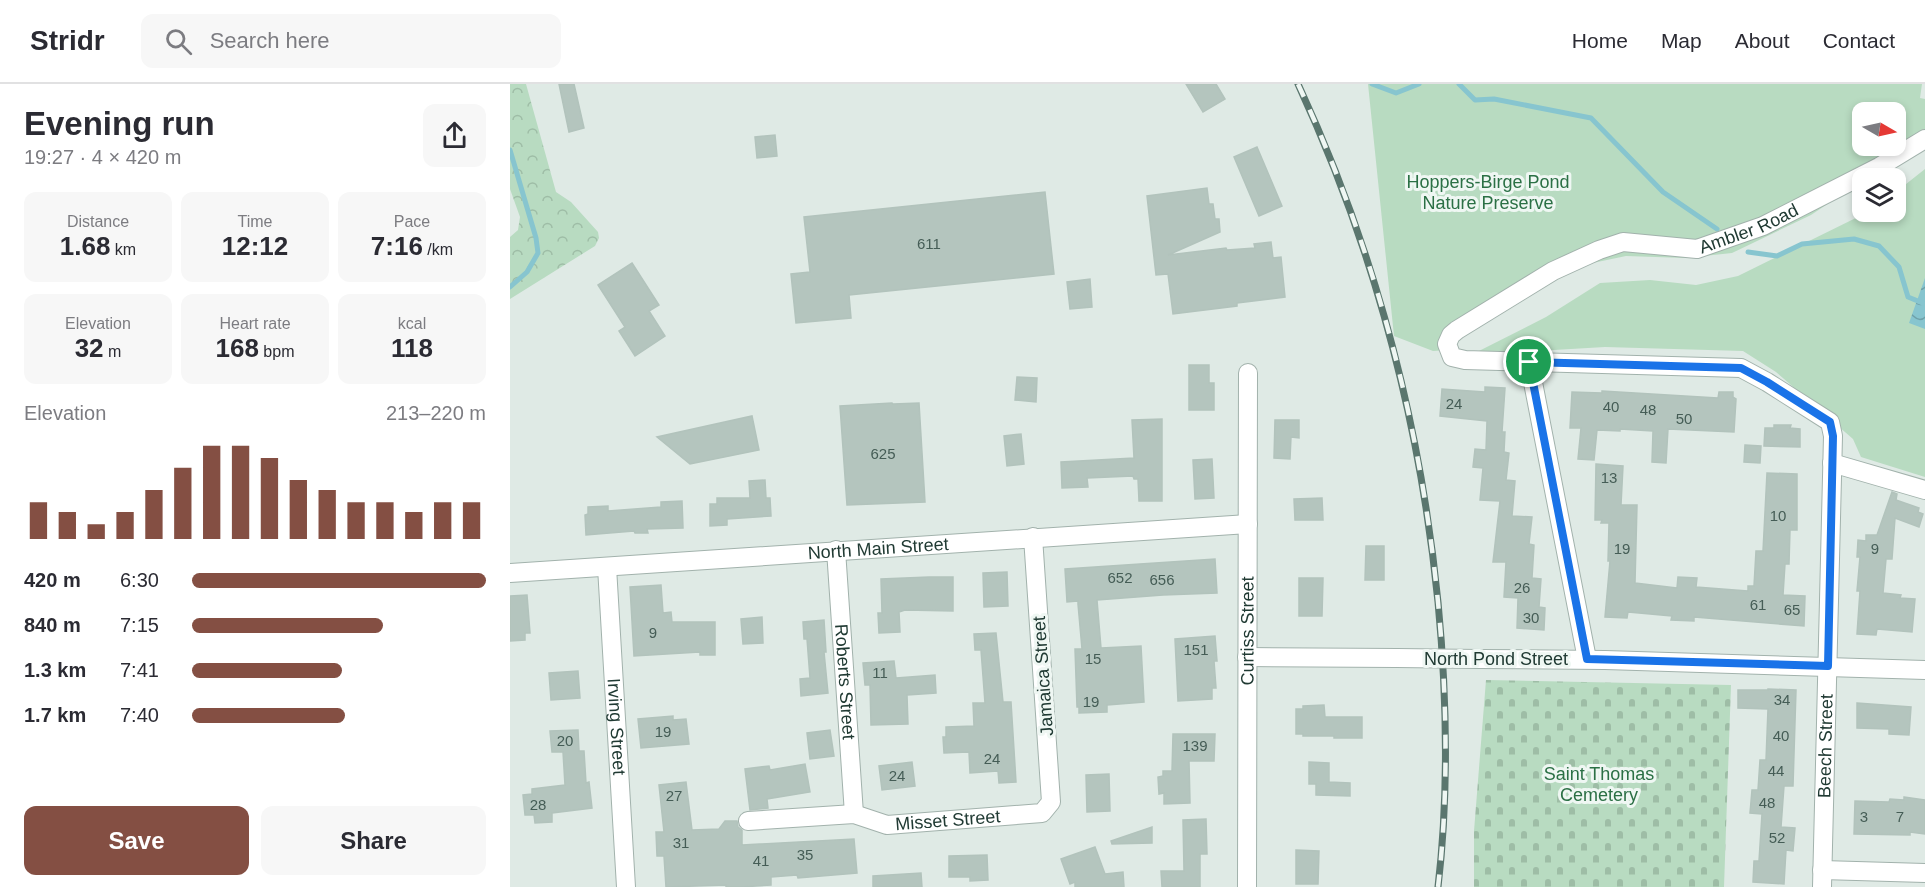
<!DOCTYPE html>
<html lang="en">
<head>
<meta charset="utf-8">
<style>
	body { margin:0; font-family:Arial,sans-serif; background:#f7f7f7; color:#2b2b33; height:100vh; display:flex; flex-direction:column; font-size:22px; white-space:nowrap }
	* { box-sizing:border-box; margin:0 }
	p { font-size:20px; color:#7c7c81 }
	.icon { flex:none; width:33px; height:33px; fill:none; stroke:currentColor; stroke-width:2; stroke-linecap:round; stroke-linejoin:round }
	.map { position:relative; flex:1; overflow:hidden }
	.side { display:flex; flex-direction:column; background:#fff; width:510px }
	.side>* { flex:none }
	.needle { width:39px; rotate:99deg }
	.tools { position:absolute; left:1342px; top:18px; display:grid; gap:12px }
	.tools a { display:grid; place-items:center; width:54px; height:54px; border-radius:12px; background:#fff; box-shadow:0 3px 9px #0003; font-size:30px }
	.pin { position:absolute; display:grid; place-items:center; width:51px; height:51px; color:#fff; margin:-26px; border:3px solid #fff; border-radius:50%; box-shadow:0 2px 6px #0007 }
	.round { display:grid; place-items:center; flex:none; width:63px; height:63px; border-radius:12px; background:#f7f7f7 }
	.summary { display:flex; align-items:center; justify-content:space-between; height:102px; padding:0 24px }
	h1 { font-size:33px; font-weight:600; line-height:45px }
	.stats { display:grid; grid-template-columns:repeat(3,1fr); gap:9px; height:102px; padding:6px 24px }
	.stats div { display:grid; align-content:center; border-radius:12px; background:#f7f7f7; text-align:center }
	.stats b { font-size:26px; font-weight:600 }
	.stats small { font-size:16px; font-weight:400 }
	.stats p { font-size:16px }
	.chart { height:168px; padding:12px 24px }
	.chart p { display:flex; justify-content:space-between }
	.chart svg { width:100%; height:108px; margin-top:6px; stroke:#844f43; stroke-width:6 }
	.primary-button { display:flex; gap:12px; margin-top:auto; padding:12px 24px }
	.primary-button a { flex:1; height:69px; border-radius:12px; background:#844f43; color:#fff; font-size:24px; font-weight:600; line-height:69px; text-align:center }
	.primary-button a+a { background:#f7f7f7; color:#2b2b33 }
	ul { padding:0 24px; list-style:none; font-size:20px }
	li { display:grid; grid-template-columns:96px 72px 1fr; align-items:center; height:45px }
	li i { height:15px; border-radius:8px; background:#844f43 }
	header { display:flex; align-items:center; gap:36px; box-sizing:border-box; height:84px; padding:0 30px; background:#fff; border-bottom:2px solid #e1e1e2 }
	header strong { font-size:28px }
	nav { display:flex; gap:33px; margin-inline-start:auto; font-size:21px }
	.search { width:420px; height:54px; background:#f7f7f7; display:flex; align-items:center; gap:15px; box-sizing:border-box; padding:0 21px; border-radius:12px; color:#7c7c81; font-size:22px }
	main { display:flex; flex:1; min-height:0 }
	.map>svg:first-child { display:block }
	.forest { fill:url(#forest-crowns) }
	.cemetery { fill:url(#cemetery-stones) }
	.park { fill:#b8dbc1; fill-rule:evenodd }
	.water { fill:url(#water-waves) }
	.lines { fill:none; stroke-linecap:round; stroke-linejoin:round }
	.stream { stroke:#87c5cf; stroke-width:5 }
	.building { fill:#b4c5be; stroke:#b2c3bc; stroke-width:1.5 }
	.street-casing { stroke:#a2b2ac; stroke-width:20 }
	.street { stroke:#fff; stroke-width:18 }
	.rail-casing { stroke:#5a766e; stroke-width:7 }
	.rail { stroke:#eff7f3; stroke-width:4.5; stroke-dasharray:14; stroke-linecap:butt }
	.street-bridge-casing { stroke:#a2b2ac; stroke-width:20; stroke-linecap:butt }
	.street-bridge { stroke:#fff; stroke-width:18 }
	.route-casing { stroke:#fff; stroke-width:12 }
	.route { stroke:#1a73e8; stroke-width:8 }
	.labels { text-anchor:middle; stroke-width:6; stroke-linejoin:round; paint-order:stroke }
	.number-label { font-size:15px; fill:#455d56 }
	.park-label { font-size:18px; fill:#2b7045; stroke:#eff7f3 }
	.street-label { font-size:18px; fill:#203a33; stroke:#eff7f3 }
</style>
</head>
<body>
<header>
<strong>Stridr</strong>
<div class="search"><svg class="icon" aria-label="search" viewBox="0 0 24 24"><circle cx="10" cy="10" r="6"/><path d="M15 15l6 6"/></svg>Search here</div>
<nav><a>Home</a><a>Map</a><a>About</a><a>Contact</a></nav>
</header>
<main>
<section class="side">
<div class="summary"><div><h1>Evening run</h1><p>19:27 · 4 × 420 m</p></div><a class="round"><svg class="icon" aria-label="share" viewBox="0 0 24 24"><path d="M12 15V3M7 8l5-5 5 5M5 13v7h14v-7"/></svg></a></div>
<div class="stats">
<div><p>Distance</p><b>1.68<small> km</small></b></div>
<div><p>Time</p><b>12:12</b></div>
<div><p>Pace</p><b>7:16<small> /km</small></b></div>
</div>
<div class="stats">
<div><p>Elevation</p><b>32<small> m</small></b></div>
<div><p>Heart rate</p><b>168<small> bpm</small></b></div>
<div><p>kcal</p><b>118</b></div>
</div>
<div class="chart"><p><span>Elevation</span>213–220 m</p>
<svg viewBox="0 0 160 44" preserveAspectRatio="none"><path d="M5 44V29M15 44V33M25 44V38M35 44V33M45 44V24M55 44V15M65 44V6M75 44V6M85 44V11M95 44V20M105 44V24M115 44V29M125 44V29M135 44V33M145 44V29M155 44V29"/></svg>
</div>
<ul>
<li><b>420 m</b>6:30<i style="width:100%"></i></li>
<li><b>840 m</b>7:15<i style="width:65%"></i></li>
<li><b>1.3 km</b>7:41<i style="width:51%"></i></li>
<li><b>1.7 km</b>7:40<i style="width:52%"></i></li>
</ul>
<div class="primary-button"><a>Save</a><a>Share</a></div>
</section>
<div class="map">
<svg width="1415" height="803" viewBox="0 0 1415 803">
	<defs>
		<pattern id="forest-crowns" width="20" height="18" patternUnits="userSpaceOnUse" patternTransform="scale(1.5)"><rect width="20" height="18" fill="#b8dbc1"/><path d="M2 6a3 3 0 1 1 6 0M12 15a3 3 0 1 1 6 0" fill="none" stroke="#9ebda6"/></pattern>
		<pattern id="cemetery-stones" width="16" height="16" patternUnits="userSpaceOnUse" patternTransform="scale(1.5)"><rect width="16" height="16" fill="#b8dbc1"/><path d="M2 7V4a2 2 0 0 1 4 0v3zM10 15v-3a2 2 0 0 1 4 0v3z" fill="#9ebda6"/></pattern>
		<pattern id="water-waves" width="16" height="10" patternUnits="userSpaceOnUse" patternTransform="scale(1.5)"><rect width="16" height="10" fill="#87c5cf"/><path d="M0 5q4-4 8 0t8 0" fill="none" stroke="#6ea1a9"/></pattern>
	</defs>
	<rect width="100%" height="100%" fill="#dfeae5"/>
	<polygon class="forest" points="0,0 16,0 46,108 61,118 88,148 89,154 85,162 0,215 0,153 8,146 10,133 0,105"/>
	<polygon class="cemetery" points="976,596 1221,601 1214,803 964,803 964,747"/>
	<g class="park">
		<path d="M 858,0 L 1412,0 L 1410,14 L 1415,15 L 1415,55 L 1301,131 L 1222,169 L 1175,174 L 1116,172 L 1073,181 L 944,246 L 939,266 L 923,267 L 884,252 ZM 1353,28 L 1386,28 L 1386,62 L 1353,62 Z"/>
		<polygon points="1415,85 1415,393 1351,373 1343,355 1266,288 1233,267 1095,263 961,271 1036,233 1090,199 1140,196 1186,201 1228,192 1358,128 1386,128 1386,108"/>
	</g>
	<polygon class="water" points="1415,194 1415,245 1399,239"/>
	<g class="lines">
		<g class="stream">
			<polyline points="862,0 886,9 909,0"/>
			<polyline points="949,0 965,16 984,15 1081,34 1153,108 1207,145"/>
			<polyline points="0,66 26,154 28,169 17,188 0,203"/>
			<polyline points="1238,168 1267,172 1292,160 1344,155 1369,162 1389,183 1398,213 1415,220"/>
		</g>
	</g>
	<g class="building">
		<polygon points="49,0 64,0 74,44 59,48"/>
		<polygon points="676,0 706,0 715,15 693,28"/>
		<polygon points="265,51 267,72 247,74 245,53"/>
		<polygon points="747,63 772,122 749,132 724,73"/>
		<polygon points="697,104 699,120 703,120 705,135 709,135 710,148 658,171 716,164 717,166 745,164 744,160 761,158 763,174 771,173 775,213 727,219 727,222 663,230 658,190 646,191 637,112"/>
		<polygon points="535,108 544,190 339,211 341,234 286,239 281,190 300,188 294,133"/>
		<polygon points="122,179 149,221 139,227 155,252 125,272 109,247 115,243 88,201"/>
		<polygon points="580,195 582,223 560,225 557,198"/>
		<polygon points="679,281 699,281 699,299 704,299 704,326 679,326"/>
		<polygon points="507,293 527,294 526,318 505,316"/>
		<polygon points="975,303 995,304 992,348 995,348 994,368 999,369 996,396 1005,397 1002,432 1022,433 1019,460 1024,461 1022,494 1031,495 1029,523 1035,524 1034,546 1007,544 1008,514 994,513 996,478 983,478 990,417 970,416 973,384 963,383 965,365 976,366 977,337 930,332 932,305 975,308"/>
		<polygon points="1092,307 1208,314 1209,308 1223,308 1223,313 1226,315 1224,348 1158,345 1156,379 1142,378 1143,347 1110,345 1110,347 1087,346 1084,376 1068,375 1071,344 1060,344 1062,308 1092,309"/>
		<polygon points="382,319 383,320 409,319 415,418 337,421 330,322"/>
		<polygon points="242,332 249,366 180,380 147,353"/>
		<polygon points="652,335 652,417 629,417 628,395 624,395 623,392 577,394 578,403 552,404 551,378 624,374 622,336"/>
		<polygon points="765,336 789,336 789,354 781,353 780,375 764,374"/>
		<polygon points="1264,341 1281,341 1280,344 1290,345 1290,363 1254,362 1255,344 1264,344"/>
		<polygon points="511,350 514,380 497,382 494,352"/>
		<polygon points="1235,361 1251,362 1250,379 1234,378"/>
		<polygon points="702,375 704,414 685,415 683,376"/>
		<polygon points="1086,380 1113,382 1111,421 1127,421 1125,499 1167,504 1168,493 1187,494 1186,503 1238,507 1238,502 1244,502 1246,467 1253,467 1257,389 1287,390 1287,446 1280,446 1279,480 1275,480 1273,511 1295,512 1294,542 1184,533 1184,537 1161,536 1162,532 1118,528 1117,534 1095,533 1100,477 1098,477 1099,439 1091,439 1092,436 1085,436"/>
		<polygon points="255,396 256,414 260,414 261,432 217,435 217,441 200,442 200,420 207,420 207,414 240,414 239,397"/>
		<polygon points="1382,408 1387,410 1386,416 1409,424 1408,428 1413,430 1409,443 1385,434 1382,475 1376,475 1373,509 1391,511 1390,514 1405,515 1402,548 1367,545 1366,551 1347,550 1350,507 1347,507 1350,473 1347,473 1348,456 1356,457 1356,451 1367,451"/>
		<polygon points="812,414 813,436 785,436 784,415"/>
		<polygon points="172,417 173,444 137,445 138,449 125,449 124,447 76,451 75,431 78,430 78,423 98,422 98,427 151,423 151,418"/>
		<polygon points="856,462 874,462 874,496 855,496"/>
		<polygon points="705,475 707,509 653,511 587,516 591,564 631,562 634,618 597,621 597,628 569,629 569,623 567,623 565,565 572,565 568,520 568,517 557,518 555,485"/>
		<polygon points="497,488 498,522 474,523 473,489"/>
		<polygon points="419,493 443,493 443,527 395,526 389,528 390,548 369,549 368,529 372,529 371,495"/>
		<polygon points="789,494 813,494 812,532 789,532"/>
		<polygon points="151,501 153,529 161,528 162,538 205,538 205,571 190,571 190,568 124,572 120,503"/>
		<polygon points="17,511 20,549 15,549 15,556 0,557 0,512"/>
		<polygon points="252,533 253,559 233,560 231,535"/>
		<polygon points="314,536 316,568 314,568 318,609 291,612 290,595 300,594 297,555 294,555 293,538"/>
		<polygon points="486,549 493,618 501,618 506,698 489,699 488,687 460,689 459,668 434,669 433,653 436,653 436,643 464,642 463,619 475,619 471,566 465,566 464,550"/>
		<polygon points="705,552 707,577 704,577 706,604 702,604 702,615 668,617 665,555"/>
		<polygon points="384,577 386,594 425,591 426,609 397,611 398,640 361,641 360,601 355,601 353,579"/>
		<polygon points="68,587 70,614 41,616 39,589"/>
		<polygon points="1258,605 1286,606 1283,702 1274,702 1271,743 1285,744 1283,767 1276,766 1274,800 1243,798 1244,777 1249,777 1252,730 1240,729 1242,706 1248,706 1250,676 1256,676 1258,625 1228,624 1228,606 1258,606"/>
		<polygon points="1347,619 1401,623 1399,651 1379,650 1379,645 1347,644"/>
		<polygon points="814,621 815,633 852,633 852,654 824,654 824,652 793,652 793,650 786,650 786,625 793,625 793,622"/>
		<polygon points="163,632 163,636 176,635 179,660 131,664 128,635"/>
		<polygon points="68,646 69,667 74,667 76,699 79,698 82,724 42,729 42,738 25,739 24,731 15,731 13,711 22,710 22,705 55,701 53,668 42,668 40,647"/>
		<polygon points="320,646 324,672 300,675 297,649"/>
		<polygon points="663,650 705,650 704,677 679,677 680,719 654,720 654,709 649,710 648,693 653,692 653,687 662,687"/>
		<polygon points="402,678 405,702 372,706 369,682"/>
		<polygon points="799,678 819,679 819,698 840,699 840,712 806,711 806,700 799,700"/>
		<polygon points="295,680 300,708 257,715 258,724 240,726 235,685 259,682 260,686"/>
		<polygon points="599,690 600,727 577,728 576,691"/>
		<polygon points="176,698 182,746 209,745 215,737 227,737 228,743 232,746 232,761 344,755 347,789 288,794 287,791 261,793 261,801 231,803 216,803 216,801 156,803 154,772 147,772 146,748 154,748 149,701"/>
		<polygon points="1394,713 1415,716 1415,750 1400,748 1400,751 1344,750 1345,717 1379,718 1380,715 1394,716"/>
		<polygon points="696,735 697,770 690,770 690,803 652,803 651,787 674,787 673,736"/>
		<polygon points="642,743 642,759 602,760 601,757"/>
		<polygon points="585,763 595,790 613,788 614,803 565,803 565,798 560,800 551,775"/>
		<polygon points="786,766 809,767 808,800 786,800"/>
		<polygon points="477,771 478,796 460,797 460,793 439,793 439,772"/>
		<polygon points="411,789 412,803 363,803 363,792"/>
	</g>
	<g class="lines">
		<defs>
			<g id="street">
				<polyline points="1019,278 1077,575"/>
				<polyline points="1322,379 1415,406"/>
				<path id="s1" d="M 326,466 L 344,730"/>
				<path id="s2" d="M 97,483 L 116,803"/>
				<path id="s3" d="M 0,489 L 738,440"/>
				<polyline points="737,573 887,574"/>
				<polyline points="970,575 1095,576 1415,586"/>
				<path id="s4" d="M 238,737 L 344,730 L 377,741 L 532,729 L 541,718 L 523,453"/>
				<polyline points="1312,786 1415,789"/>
				<path id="s5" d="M 737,803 L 738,289"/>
				<path id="s6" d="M 1312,803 L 1323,352 L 1320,338 L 1257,298 L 1231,284 L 955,276 L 942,273 L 937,260 L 941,251 L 947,246 L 1043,187 L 1089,166 L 1113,158 L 1187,165 L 1253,142 L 1369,83 L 1415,55"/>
			</g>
		</defs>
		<use href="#street" class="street-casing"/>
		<use href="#street" class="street"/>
		<defs>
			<path id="rail" d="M 788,0 C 865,166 910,336 928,518 C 937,613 939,709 928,803"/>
		</defs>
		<use href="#rail" class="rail-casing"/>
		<use href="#rail" class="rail"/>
		<defs>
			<polyline id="street-bridge" points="887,574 970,575"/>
		</defs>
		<use href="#street-bridge" class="street-bridge-casing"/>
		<use href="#street-bridge" class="street-bridge"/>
	</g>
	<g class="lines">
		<defs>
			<polygon id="route" points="1019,278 1231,284 1257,298 1320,338 1323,352 1318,582 1077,575"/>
		</defs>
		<use href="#route" class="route-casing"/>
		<use href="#route" class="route"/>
	</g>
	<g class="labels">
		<g class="number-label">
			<text x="419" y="165">611</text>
			<text x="944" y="325">24</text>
			<text x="1101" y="328">40</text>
			<text x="1138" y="331">48</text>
			<text x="1174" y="340">50</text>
			<text x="373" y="375">625</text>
			<text x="1099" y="399">13</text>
			<text x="1268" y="437">10</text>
			<text x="1112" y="470">19</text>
			<text x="1365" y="470">9</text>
			<text x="610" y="499">652</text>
			<text x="652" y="501">656</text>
			<text x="1012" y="509">26</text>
			<text x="1248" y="526">61</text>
			<text x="1282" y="531">65</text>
			<text x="1021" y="539">30</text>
			<text x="143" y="554">9</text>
			<text x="686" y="571">151</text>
			<text x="583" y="580">15</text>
			<text x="370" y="594">11</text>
			<text x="1272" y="621">34</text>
			<text x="581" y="623">19</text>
			<text x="153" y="653">19</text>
			<text x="1271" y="657">40</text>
			<text x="55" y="662">20</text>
			<text x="685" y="667">139</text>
			<text x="482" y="680">24</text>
			<text x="1266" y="692">44</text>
			<text x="387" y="697">24</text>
			<text x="164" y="717">27</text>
			<text x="1257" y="724">48</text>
			<text x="28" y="726">28</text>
			<text x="1354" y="738">3</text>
			<text x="1390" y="738">7</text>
			<text x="1267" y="759">52</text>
			<text x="171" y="764">31</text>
			<text x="295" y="776">35</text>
			<text x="251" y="782">41</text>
		</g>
		<g class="park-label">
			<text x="978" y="104">Hoppers-Birge Pond<tspan x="978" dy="21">Nature Preserve</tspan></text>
			<text x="1089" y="696">Saint Thomas<tspan x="1089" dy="21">Cemetery</tspan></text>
		</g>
		<g class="street-label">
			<text dy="6" stroke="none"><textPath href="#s6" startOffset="1209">Ambler Road</textPath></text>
			<text dy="6" stroke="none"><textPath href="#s3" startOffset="369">North Main Street</textPath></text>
			<text dy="6" stroke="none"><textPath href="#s5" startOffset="256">Curtiss Street</textPath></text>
			<text x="986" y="581">North Pond Street</text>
			<text transform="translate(533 592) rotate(-94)" y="6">Jamaica Street</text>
			<text dy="6" stroke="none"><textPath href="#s1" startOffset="132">Roberts Street</textPath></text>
			<text dy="6" stroke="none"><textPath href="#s2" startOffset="160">Irving Street</textPath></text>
			<text dy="6" stroke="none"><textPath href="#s6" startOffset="141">Beech Street</textPath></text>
			<text dy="6" stroke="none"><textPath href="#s4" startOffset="202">Misset Street</textPath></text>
		</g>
	</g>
</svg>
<div class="tools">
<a><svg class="needle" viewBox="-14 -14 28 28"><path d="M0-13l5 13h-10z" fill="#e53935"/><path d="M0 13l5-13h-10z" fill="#7c7c81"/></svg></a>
<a><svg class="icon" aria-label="layers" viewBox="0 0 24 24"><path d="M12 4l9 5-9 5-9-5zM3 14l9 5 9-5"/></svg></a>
</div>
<div class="pin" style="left:1019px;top:278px;background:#1e9e55"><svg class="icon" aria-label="arrive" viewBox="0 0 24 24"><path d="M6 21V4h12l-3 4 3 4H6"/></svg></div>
</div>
</main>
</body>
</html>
